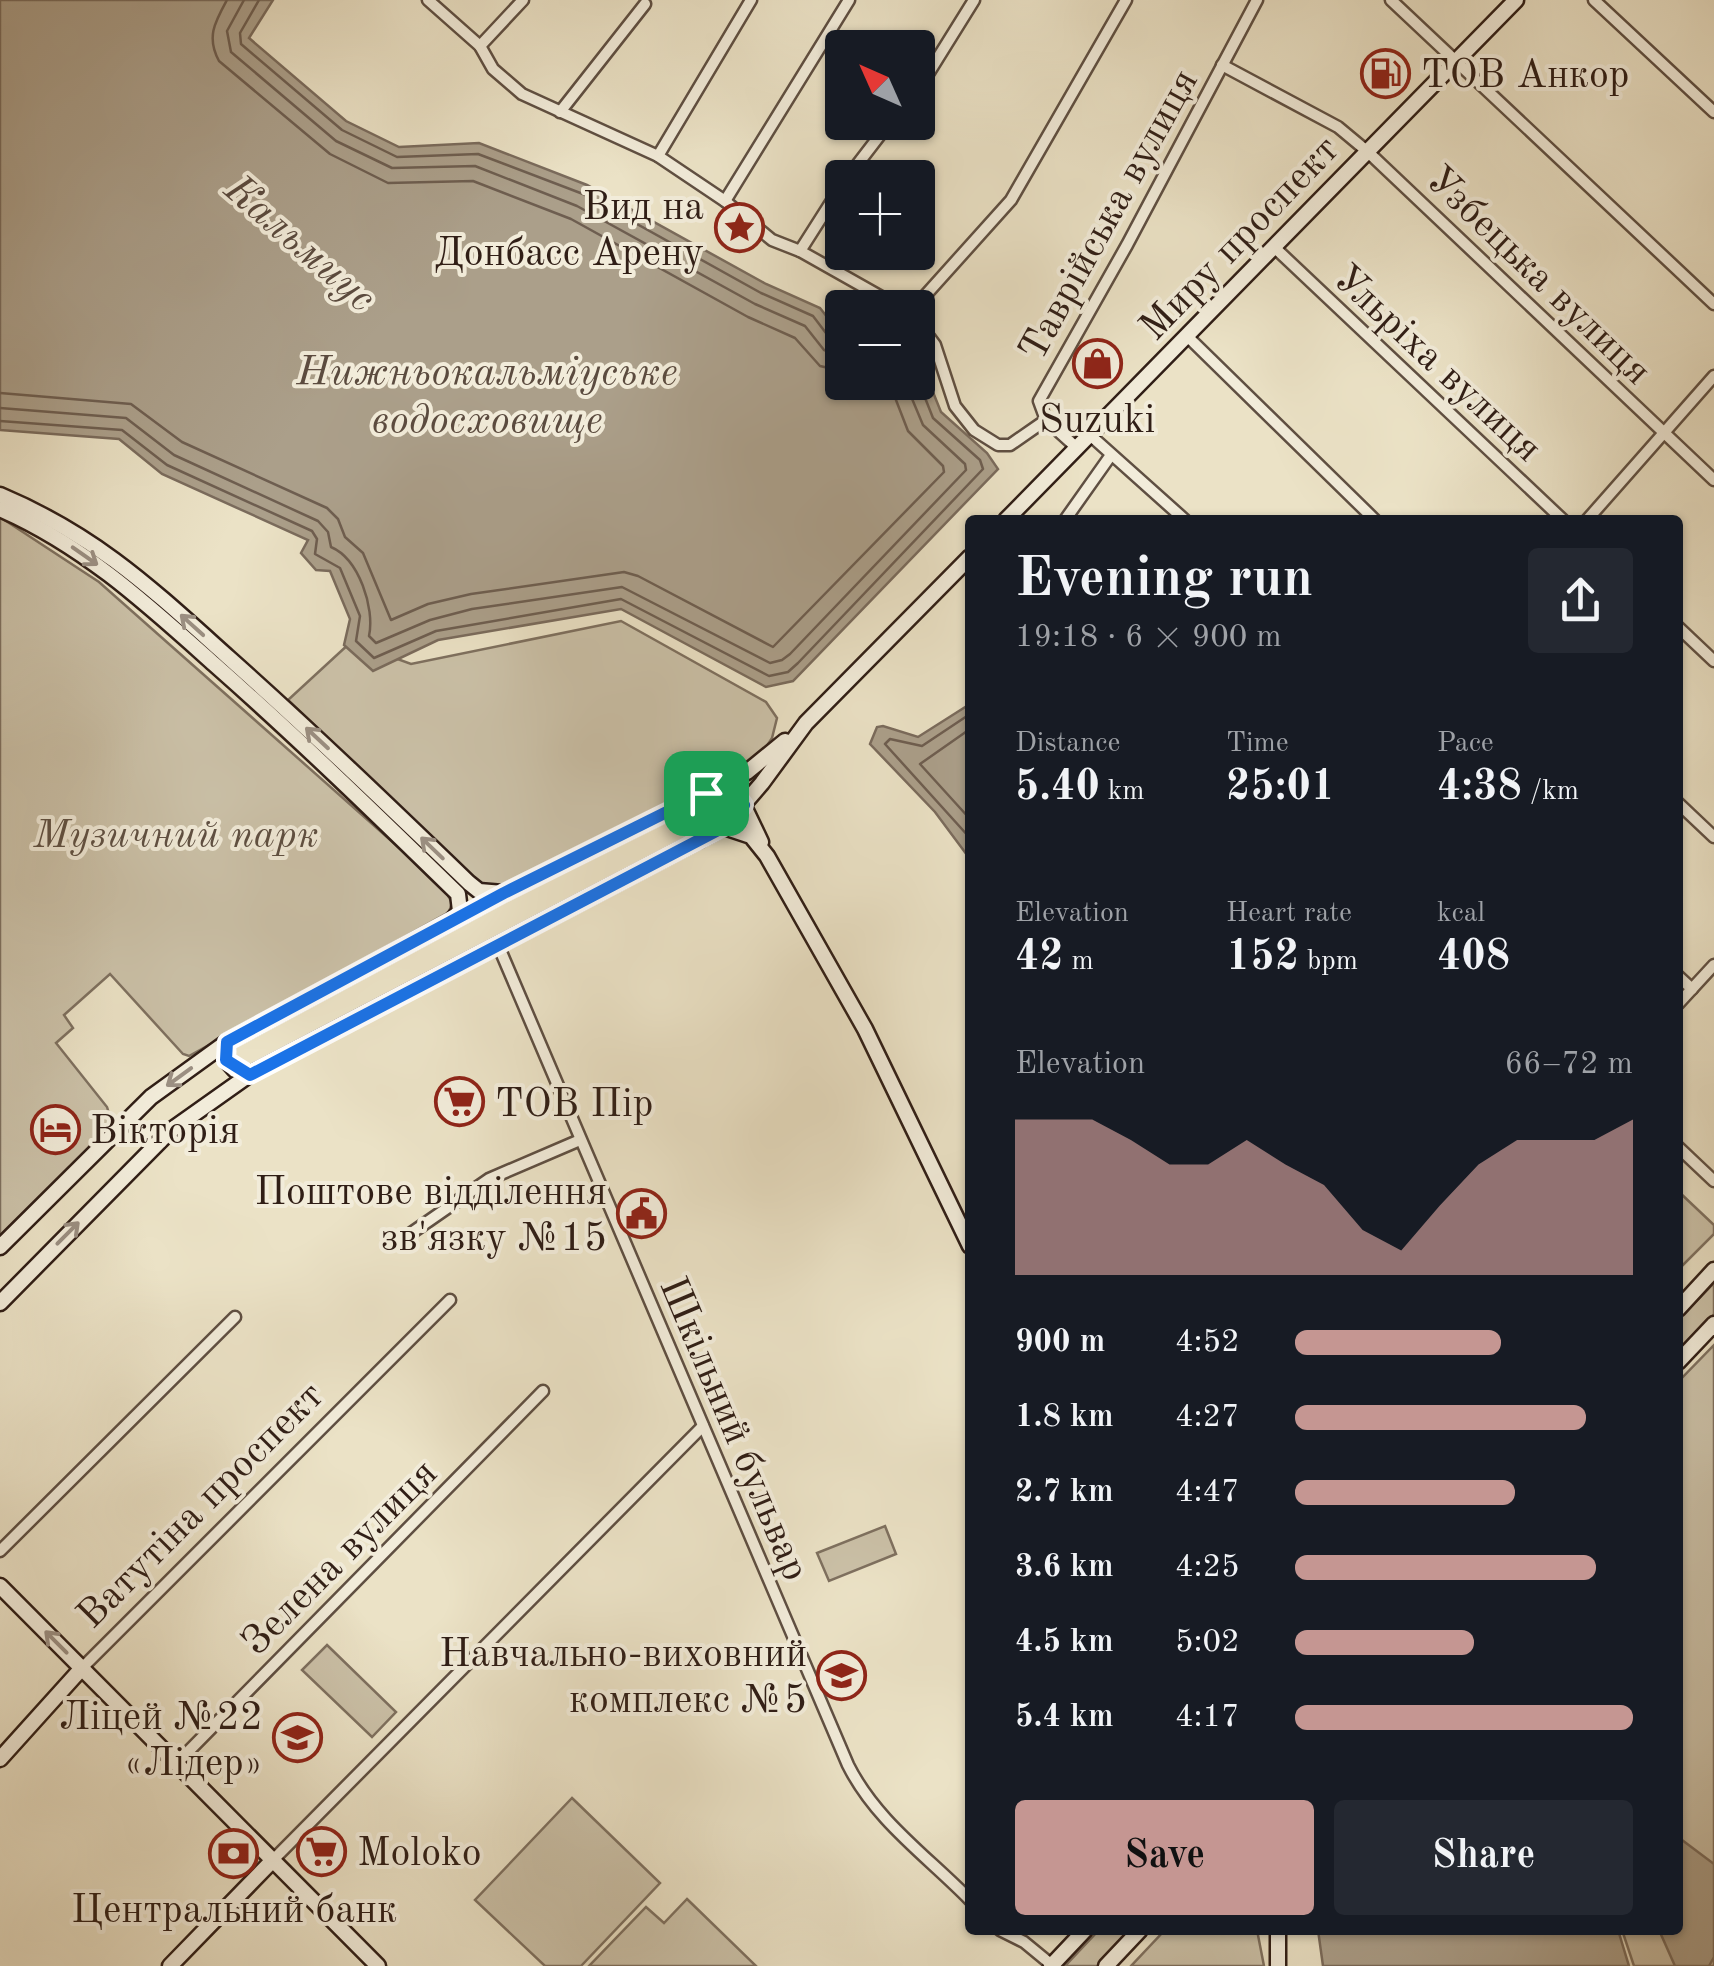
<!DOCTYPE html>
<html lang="en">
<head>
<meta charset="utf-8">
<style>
	body { margin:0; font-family:"Old Standard TT",serif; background:#242831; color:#f1f3f6; height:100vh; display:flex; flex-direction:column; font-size:38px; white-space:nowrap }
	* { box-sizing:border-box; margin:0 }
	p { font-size:32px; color:#9ea1a6 }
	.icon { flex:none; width:55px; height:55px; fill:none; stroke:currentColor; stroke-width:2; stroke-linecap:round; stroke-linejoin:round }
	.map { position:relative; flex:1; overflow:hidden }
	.details { position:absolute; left:965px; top:515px; width:718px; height:1420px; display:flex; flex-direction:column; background:#171b24; border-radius:10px; box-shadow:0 2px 8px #0004 }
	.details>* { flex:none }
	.needle { width:65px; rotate:315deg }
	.buttons { position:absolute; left:825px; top:30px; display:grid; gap:20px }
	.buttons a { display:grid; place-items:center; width:110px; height:110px; border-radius:10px; background:#171b24; box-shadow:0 2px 8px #0004; font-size:50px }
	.pin { position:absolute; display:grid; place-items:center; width:85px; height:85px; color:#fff; margin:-42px; border-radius:20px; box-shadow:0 5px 15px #0006 }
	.round { display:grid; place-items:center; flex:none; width:105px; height:105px; border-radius:10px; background:#242831 }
	.overview { display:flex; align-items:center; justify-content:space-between; height:170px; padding:0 50px }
	h1 { font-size:55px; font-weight:700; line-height:75px }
	.stats { display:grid; grid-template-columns:repeat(3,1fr); gap:15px; height:170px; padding:10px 50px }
	.stats div { display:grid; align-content:center }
	.stats b { font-size:42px; font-weight:700 }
	.stats small { font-size:28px; font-weight:400 }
	.stats p { font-size:28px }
	.chart { height:280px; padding:20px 50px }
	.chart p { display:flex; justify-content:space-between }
	.chart svg { width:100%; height:180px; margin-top:10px; fill:#c59692; opacity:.7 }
	.action { display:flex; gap:20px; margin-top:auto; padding:20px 50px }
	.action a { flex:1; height:115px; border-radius:10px; background:#c59692; color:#111; font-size:40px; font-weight:700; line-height:115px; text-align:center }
	.action a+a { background:#242831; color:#f1f3f6 }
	ul { padding:0 50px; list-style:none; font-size:32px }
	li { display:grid; grid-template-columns:160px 120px 1fr; align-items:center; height:75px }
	li i { height:25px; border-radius:12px; background:#c59692 }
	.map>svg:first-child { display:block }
	.green { fill:#cbc1a8; stroke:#7e705f; stroke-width:2.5 }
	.water { fill:#ab9f8a; stroke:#7a6b5c; stroke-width:2.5 }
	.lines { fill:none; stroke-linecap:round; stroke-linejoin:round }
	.shore { stroke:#6e5e50; stroke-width:2.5 }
	.street-casing { stroke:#5f4f42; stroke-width:15 }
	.secondary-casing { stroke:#301e16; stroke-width:19 }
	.street { stroke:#f2ecda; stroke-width:10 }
	.secondary { stroke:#f2ecda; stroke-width:14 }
	.oneway { stroke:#9b8f82 }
	.route-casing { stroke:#fff; stroke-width:20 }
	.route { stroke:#1a73e8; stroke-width:12 }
	.labels { text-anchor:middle; stroke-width:8; stroke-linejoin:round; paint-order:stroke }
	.poi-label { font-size:40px; fill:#301e16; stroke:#f2ecda; text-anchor:start }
	.street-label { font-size:40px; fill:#301e16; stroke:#f2ecda }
	.park-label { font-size:40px; font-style:italic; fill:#5e4f42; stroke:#f2ecda }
	.water-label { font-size:42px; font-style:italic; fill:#5b4b3f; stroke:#f2ecda }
</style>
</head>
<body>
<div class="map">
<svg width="1714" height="1966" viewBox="0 0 1714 1966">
	<rect width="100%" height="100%" fill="#ebe2c6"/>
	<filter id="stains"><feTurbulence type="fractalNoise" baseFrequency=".002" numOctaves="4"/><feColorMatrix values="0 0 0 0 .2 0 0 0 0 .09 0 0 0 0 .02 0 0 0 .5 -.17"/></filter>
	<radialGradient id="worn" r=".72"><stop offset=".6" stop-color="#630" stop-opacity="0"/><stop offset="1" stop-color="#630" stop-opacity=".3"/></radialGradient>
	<g class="green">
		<polygon points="0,517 99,582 405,853 445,890 452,903 449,912 189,1056 183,1054 110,974 64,1015 73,1028 56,1043 107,1107 111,1120 82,1156 0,1236"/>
		<polygon points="621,621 766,702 777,718 772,738 759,758 587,846 492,889 484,887 288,700 351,642 411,664"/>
		<polygon points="1678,1191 1714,1225 1714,1234 1678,1270"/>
		<polygon points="1714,1283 1714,1314 1678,1351 1678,1320"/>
		<polygon points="1714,1345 1714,1966 1634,1966 1622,1930 1678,1930 1678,1382"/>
		<polygon points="885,1526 896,1554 829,1581 817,1553"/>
		<polygon points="327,1645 396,1712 372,1737 302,1670"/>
		<polygon points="572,1798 660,1883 581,1966 545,1966 475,1900"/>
		<polygon points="687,1899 756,1966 589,1966 646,1907 664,1923"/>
		<polygon points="1099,1930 1132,1930 1098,1966 1065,1966"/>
		<polygon points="1165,1930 1257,1930 1264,1966 1131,1966"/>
	</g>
	<g class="water">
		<polygon points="0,0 273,0 249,38 346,121 399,147 479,143 587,185 766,284 820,308 842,336 842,382 918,382 918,359 920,360 941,412 987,453 998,469 793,681 766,687 621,609 438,640 373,671 344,645 350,619 330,571 316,570 301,553 308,540 162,474 119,439 0,430"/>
		<polygon points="970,704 970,859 935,812 870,744 877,727 883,726 918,737"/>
		<polygon points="1678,1837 1714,1864 1714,1957 1709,1966 1675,1966 1659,1930 1678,1930"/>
		<polygon points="1318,1930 1618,1930 1629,1966 1323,1966"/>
	</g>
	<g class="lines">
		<g class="shore">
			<path d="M 227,0 C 215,22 206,37 219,61 L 330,154 L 388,183 L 473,181 L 571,219 L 748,317 L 795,338 L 820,366 L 842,371"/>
			<polyline points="244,0 227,31 231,52 336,141 392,168 475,166 577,206 755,304 805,326 824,350 842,356"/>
			<polyline points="259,0 240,33 241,44 342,130 397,157 478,154 583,194 761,293 813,316 832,341 842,344"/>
			<polyline points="0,393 131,404 182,442 327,508 338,519 345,537 363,553 391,620 428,604 471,594 624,572 638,576 773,647 944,472 943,466 908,431 889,382"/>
			<path d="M 0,408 L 126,418 L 174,455 L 318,521 L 328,532 L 331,547 C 359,559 375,608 369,636 L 376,643 L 430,620 L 472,609 L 622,587 L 770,663 L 782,660 L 790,654 L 966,470 L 965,464 L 923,425 L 905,382"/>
			<polyline points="0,421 122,430 167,465 312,531 317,539 315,554 340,568 360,616 356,641 374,658 436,631 621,599 769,676 788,672 798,663 983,469 980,460 933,418 918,380"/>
			<polyline points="970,714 922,746 890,739 885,744 970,838"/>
			<polyline points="970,729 920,764 970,819"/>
		</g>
		<defs>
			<g id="street">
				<polyline points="428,0 480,46 493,69 522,94 658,156 725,201 772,240 800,251 901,308"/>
				<polyline points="1391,0 1714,304"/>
				<polyline points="1594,0 1714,112"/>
				<polyline points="480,46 523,0"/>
				<polyline points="1222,65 1338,127 1368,152 1714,480"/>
				<polyline points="918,90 974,0"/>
				<polyline points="560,112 645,4"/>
				<polyline points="658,156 751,0"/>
				<polyline points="847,178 890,122"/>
				<polyline points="725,201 849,0"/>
				<polyline points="1274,247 1563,520"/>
				<polyline points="800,251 842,185"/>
				<polyline points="914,308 1011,200 1126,0"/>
				<polyline points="918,322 935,345 955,406 974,430 998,445 1010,445 1046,420"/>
				<polyline points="1187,336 1375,520"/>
				<polyline points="1090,435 1185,520"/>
				<polyline points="1077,448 1046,420 1039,401 1127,245 1257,0"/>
				<polyline points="1065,520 1111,455"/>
				<polyline points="1587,520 1714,376"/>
				<polyline points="1678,627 1714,661"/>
				<polyline points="1678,803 1714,837"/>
				<path d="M 498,945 L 848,1765 C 876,1821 927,1856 970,1900"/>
				<polyline points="1678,976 1692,989"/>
				<polyline points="1678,1004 1714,965"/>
				<polyline points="1678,1147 1714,1181"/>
				<polyline points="407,1236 489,1179 580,1140"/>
				<polyline points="0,1551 235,1317"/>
				<polyline points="82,1668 450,1300"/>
				<polyline points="177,1763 543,1391"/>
				<polyline points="273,1860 703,1426"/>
				<polyline points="1000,1930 1024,1942 1052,1965"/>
			</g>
			<g id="secondary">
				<path d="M 0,495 C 97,536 152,589 229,658 C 311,731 390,807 469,883 L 479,891 L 503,893"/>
				<path d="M 0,509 C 83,545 147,604 214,664 C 298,738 378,816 458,894 L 460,911 L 452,920"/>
				<polyline points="1006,520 1516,0"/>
				<polyline points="727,782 739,796 761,842"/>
				<polyline points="688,802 703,817 700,840"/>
				<polyline points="724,827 751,836 767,856 865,1029 970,1246"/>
				<polyline points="227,1042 226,1060 235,1070 249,1075"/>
				<polyline points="0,1247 151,1097 227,1042 504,893 747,772 785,741"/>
				<polyline points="0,1303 170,1131 249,1075 724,827 762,783 806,723 970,557"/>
				<polyline points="1678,1309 1714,1270"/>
				<polyline points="1678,1362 1714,1324"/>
				<polyline points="0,1586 378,1966"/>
				<polyline points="0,1759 82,1668"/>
				<polyline points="1278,1930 1278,1966"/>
				<polyline points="170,1966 273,1860"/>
				<polyline points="1051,1966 1085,1930"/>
				<polyline points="1106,1966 1140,1930"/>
			</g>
		</defs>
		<use href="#street" class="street-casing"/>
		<use href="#secondary" class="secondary-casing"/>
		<use href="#street" class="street"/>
		<use href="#secondary" class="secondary"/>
	</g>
	<defs><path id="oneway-shaft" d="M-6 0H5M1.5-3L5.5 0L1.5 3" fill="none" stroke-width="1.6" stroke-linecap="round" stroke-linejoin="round" transform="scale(2.5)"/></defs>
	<g class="oneway">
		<use href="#oneway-shaft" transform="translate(85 556) rotate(35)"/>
		<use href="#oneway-shaft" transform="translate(192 625) rotate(-138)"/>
		<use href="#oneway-shaft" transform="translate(317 738) rotate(-137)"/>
		<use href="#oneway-shaft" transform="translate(432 848) rotate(-136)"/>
		<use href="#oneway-shaft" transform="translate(179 1077) rotate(144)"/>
		<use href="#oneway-shaft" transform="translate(68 1233) rotate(-45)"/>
		<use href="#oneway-shaft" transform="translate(56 1642) rotate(-135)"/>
	</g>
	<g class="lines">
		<defs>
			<polygon id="route" points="727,782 744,805 724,827 250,1075 226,1060 227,1042 504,893"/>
		</defs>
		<use href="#route" class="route-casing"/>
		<use href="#route" class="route"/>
	</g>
	<defs>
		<symbol id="fuel-ring" viewBox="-11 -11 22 22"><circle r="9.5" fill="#f2ecda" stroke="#8f2418" stroke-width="1.5"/><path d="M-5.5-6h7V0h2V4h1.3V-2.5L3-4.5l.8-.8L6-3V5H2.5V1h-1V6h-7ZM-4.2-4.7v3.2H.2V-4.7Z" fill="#8f2418"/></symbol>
		<symbol id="sight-ring" viewBox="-11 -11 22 22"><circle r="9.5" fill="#f2ecda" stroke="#8f2418" stroke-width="1.5"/><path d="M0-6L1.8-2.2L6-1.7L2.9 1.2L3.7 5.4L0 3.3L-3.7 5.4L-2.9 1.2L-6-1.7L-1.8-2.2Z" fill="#8f2418"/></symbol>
		<symbol id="shop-ring" viewBox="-11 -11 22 22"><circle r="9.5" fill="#f2ecda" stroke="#8f2418" stroke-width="1.5"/><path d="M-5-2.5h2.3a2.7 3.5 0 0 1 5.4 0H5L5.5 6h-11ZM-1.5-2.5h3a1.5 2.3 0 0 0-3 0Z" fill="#8f2418"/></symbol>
		<symbol id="supermarket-ring" viewBox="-11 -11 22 22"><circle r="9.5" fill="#f2ecda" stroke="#8f2418" stroke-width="1.5"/><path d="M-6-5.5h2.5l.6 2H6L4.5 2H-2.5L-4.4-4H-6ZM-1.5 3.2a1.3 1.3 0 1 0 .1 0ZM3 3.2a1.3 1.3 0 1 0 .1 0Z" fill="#8f2418"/></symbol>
		<symbol id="hotel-ring" viewBox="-11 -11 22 22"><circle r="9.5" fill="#f2ecda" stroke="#8f2418" stroke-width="1.5"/><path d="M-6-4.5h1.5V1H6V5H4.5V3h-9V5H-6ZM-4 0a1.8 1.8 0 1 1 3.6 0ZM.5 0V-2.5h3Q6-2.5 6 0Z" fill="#8f2418"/></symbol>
		<symbol id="civic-ring" viewBox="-11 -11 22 22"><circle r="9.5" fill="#f2ecda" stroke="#8f2418" stroke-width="1.5"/><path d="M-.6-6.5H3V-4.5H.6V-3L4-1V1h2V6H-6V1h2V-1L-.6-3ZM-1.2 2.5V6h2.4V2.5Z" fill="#8f2418"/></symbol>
		<symbol id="school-ring" viewBox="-11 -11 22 22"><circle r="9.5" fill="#f2ecda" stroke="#8f2418" stroke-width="1.5"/><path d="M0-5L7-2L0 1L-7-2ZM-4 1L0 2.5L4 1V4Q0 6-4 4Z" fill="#8f2418"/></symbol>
		<symbol id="bank-ring" viewBox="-11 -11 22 22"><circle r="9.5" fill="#f2ecda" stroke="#8f2418" stroke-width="1.5"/><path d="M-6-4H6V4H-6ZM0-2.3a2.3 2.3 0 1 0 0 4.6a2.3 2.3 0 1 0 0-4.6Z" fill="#8f2418"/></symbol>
	</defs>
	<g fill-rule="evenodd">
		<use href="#fuel-ring" x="1358" y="46" width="55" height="55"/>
		<use href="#sight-ring" x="712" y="200" width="55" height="55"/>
		<use href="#shop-ring" x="1070" y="336" width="55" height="55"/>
		<use href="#supermarket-ring" x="432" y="1074" width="55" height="55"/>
		<use href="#hotel-ring" x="28" y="1102" width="55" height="55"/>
		<use href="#civic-ring" x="614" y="1186" width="55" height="55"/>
		<use href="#school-ring" x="814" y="1648" width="55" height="55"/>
		<use href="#school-ring" x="270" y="1710" width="55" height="55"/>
		<use href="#supermarket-ring" x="294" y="1824" width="55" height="55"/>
		<use href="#bank-ring" x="206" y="1826" width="55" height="55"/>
	</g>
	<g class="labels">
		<g class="poi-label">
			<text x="1421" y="87">ТОВ Анкор</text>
			<text x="704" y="219" text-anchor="end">Вид на<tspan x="704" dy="46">Донбасс Арену</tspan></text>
			<text x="1097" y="432" text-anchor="middle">Suzuki</text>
			<text x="495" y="1116">ТОВ Пір</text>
			<text x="90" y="1143">Вікторія</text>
			<text x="607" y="1204" text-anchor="end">Поштове відділення<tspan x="607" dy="46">зв'язку №15</tspan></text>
			<text x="807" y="1666" text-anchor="end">Навчально-виховний<tspan x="807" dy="46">комплекс №5</tspan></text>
			<text x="263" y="1729" text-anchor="end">Ліцей №22<tspan x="263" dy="46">«Лідер»</tspan></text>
			<text x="357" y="1865">Moloko</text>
			<text x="234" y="1922" text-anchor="middle">Центральний банк</text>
		</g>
		<g class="street-label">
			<text transform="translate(1107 214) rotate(-61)" y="14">Таврійська вулиця</text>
			<text transform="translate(1238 237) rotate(-46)" y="14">Миру проспект</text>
			<text transform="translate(1540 274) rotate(44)" y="14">Узбецька вулиця</text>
			<text transform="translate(1439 362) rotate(43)" y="14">Ульріха вулиця</text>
			<text transform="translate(736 1428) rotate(67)" y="14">Шкільний бульвар</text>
			<text transform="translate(199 1504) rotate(-45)" y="14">Ватутіна проспект</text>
			<text transform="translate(338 1556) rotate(-45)" y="14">Зелена вулиця</text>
		</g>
		<g class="park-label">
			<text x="176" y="847">Музичний парк</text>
		</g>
		<g class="water-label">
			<text transform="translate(302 242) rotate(41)" y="15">Кальмиус</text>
			<text x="487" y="385">Нижньокальміуське<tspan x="487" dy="48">водосховище</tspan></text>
		</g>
	</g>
	<rect width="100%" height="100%" filter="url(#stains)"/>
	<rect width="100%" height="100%" fill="url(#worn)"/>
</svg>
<div class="buttons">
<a><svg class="needle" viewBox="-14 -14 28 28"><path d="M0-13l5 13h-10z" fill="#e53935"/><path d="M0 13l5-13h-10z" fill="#9ea1a6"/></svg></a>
<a>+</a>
<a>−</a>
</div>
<div class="pin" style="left:706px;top:793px;background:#1e9e55"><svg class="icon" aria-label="arrive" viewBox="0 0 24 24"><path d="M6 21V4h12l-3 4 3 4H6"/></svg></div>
<section class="details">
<div class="overview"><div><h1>Evening run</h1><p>19:18 · 6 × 900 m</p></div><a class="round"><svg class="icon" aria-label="share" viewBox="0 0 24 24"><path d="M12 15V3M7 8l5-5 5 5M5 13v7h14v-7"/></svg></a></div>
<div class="stats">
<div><p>Distance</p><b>5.40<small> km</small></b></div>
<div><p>Time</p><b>25:01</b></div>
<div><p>Pace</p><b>4:38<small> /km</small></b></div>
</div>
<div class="stats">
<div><p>Elevation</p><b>42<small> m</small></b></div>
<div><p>Heart rate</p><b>152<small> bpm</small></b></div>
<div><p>kcal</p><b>408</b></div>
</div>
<div class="chart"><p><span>Elevation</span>66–72 m</p>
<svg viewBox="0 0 160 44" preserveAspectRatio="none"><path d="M0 44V6L10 6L20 6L30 11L40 17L50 17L60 11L70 17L80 22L90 33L100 38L110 27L120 17L130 11L140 11L150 11L160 6V44z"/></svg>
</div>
<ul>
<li><b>900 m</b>4:52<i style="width:61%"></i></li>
<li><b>1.8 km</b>4:27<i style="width:86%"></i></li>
<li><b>2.7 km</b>4:47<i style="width:65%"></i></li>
<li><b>3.6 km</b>4:25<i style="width:89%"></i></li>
<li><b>4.5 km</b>5:02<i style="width:53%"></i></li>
<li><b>5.4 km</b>4:17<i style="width:100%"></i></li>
</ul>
<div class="action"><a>Save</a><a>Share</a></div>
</section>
</div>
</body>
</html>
